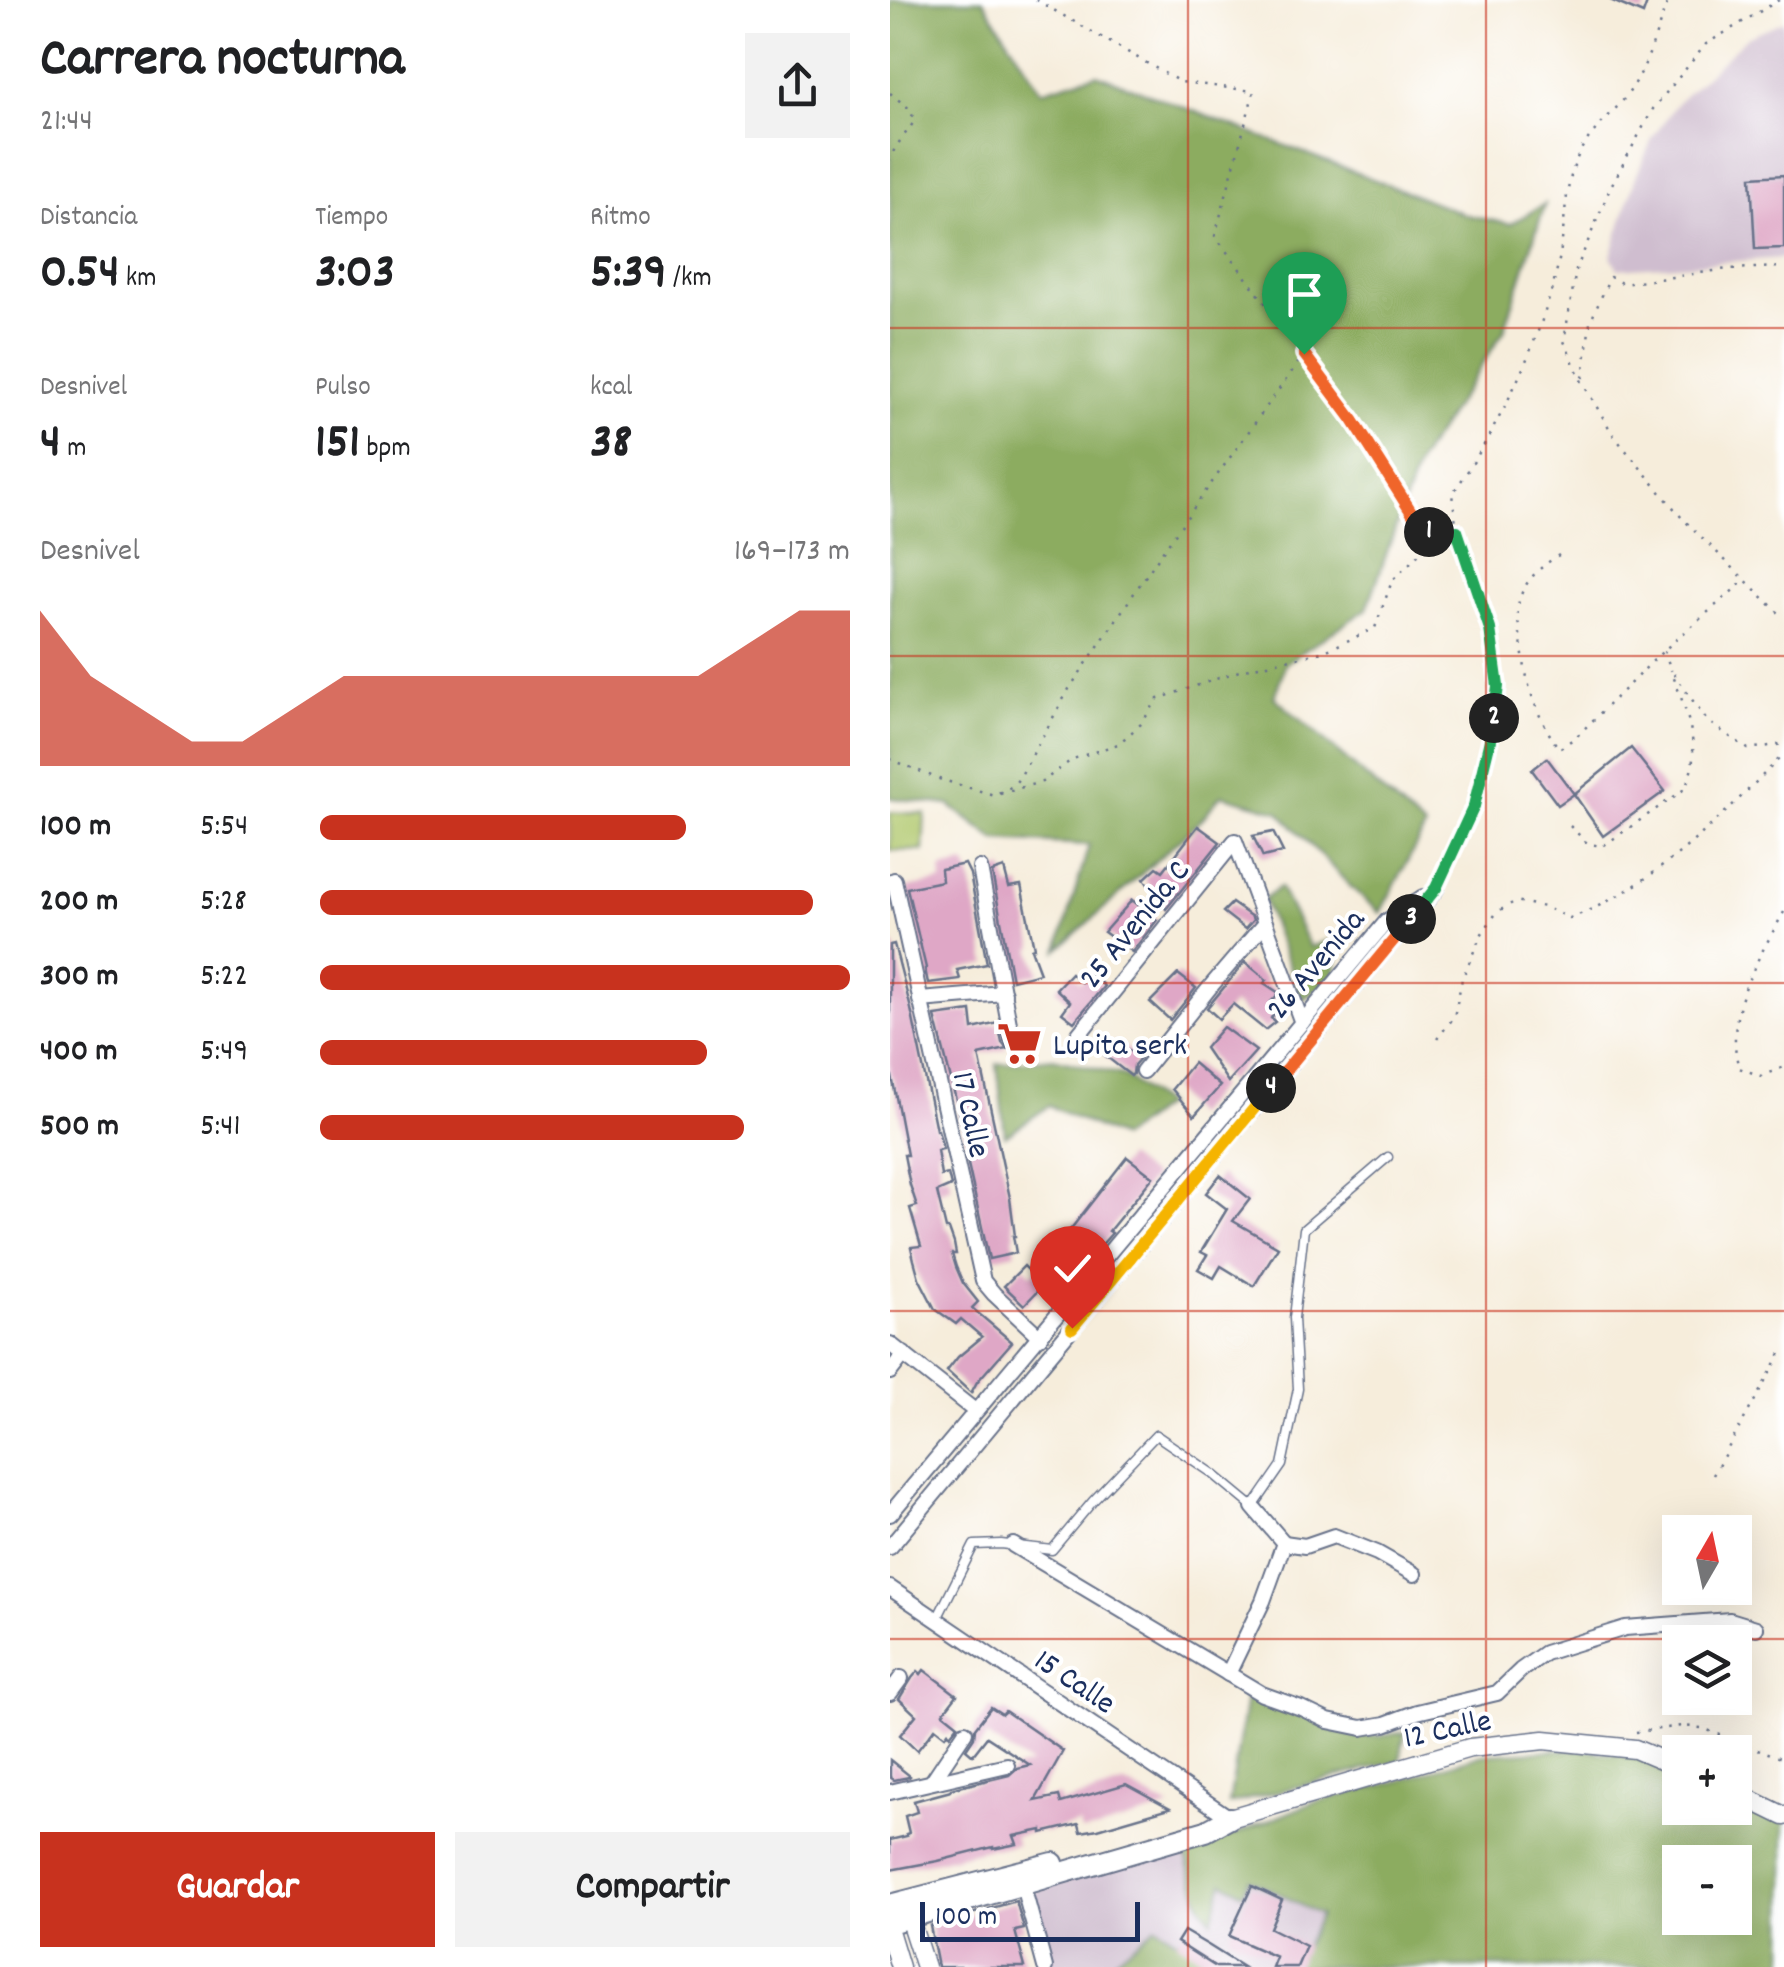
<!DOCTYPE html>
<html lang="es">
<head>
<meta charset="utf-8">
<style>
	body { margin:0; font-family:Dekko,sans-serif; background:#f2f2f2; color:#202124; height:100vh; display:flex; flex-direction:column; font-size:38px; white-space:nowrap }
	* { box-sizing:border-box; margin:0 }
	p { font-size:32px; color:#757577 }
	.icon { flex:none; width:55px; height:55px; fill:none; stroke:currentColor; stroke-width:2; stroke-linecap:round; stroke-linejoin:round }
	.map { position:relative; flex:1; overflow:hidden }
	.drawer { display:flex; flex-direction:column; background:#fff; width:890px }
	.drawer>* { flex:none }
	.needle { width:65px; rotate:9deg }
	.buttons { position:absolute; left:772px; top:1515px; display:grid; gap:20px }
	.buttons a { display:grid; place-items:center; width:90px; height:90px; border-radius:0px; background:#fff; box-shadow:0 10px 40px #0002; font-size:50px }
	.scale { position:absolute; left:30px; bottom:25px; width:220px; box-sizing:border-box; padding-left:10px; border:5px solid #1b2f5e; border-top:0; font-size:28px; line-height:35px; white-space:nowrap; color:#1b2f5e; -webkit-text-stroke:8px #fff; paint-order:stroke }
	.pin { position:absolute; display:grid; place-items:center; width:85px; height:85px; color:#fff; margin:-102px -42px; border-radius:50% 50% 50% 0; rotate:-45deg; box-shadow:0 0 10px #0007 }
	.pin .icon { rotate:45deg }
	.km { position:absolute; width:50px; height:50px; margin:-25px; border-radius:50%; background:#222; color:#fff; font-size:28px; line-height:50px; text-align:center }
	.round { display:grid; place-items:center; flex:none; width:105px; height:105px; border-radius:0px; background:#f2f2f2 }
	.headline { display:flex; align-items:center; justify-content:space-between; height:170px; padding:0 40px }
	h1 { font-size:55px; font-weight:700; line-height:75px }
	.metrics { display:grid; grid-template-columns:repeat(3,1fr); gap:15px; height:170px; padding:10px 40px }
	.metrics div { display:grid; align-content:center }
	.metrics b { font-size:50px; font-weight:700 }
	.metrics small { font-size:28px; font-weight:400 }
	.metrics p { font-size:28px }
	.chart { height:280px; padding:20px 40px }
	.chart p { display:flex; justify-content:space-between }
	.chart svg { width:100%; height:180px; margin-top:10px; fill:#c8321e; opacity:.7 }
	.cta { display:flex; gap:20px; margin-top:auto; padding:20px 40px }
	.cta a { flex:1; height:115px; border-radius:0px; background:#c8321e; color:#fff; font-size:40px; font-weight:700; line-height:115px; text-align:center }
	.cta a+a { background:#f2f2f2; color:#202124 }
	ul { padding:0 40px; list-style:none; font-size:32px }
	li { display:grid; grid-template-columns:160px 120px 1fr; align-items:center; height:75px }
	li i { height:25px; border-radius:12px; background:#c8321e }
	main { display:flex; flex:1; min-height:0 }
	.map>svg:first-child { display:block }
	.industrial { fill:#cfbdcf }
	.green { fill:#b0c86d; stroke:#667c66; stroke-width:2.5 }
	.forest { fill:#8cac60; stroke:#546e5f; stroke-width:2.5; fill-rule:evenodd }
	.building { fill:#dfa7c6 }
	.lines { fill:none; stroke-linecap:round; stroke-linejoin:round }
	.service-casing { stroke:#68728a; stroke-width:11 }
	.minor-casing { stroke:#68728a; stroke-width:18 }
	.tertiary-casing { stroke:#68728a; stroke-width:21 }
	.secondary-casing { stroke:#68728a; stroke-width:24 }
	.path { stroke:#68728a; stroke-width:2.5; stroke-dasharray:2.5 8; stroke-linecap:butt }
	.service { stroke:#fff; stroke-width:8 }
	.minor { stroke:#fff; stroke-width:14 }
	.tertiary { stroke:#fff; stroke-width:18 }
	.secondary { stroke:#fff; stroke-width:20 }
	.split-1-casing { stroke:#fff; stroke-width:20 }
	.split-2-casing { stroke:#fff; stroke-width:20 }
	.split-3-casing { stroke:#fff; stroke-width:20 }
	.split-4-casing { stroke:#fff; stroke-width:20 }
	.split-5-casing { stroke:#fff; stroke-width:20 }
	.split-6-casing { stroke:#fff; stroke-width:20 }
	.split-1 { stroke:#f0652b; stroke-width:12 }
	.split-2 { stroke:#22a559; stroke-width:12 }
	.split-3 { stroke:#22a559; stroke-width:12 }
	.split-4 { stroke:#f0652b; stroke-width:12 }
	.split-5 { stroke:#f5b400; stroke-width:12 }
	.split-6 { stroke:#f5b400; stroke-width:12 }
	.grid { fill:none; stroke:#c8321e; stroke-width:2.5; stroke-opacity:0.55 }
	.labels { text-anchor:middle; stroke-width:8; stroke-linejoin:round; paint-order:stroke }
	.street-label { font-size:32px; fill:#1b2f5e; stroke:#fff }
	.poi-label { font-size:32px; fill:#1b2f5e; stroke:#fff; text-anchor:start }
</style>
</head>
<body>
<main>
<section class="drawer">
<div class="headline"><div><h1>Carrera nocturna</h1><p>21:44</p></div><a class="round"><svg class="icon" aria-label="share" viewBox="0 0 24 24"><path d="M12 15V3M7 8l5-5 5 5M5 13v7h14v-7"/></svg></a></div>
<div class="metrics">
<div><p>Distancia</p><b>0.54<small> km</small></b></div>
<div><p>Tiempo</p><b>3:03</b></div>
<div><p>Ritmo</p><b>5:39<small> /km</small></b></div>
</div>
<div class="metrics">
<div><p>Desnivel</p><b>4<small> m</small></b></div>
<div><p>Pulso</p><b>151<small> bpm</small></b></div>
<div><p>kcal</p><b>38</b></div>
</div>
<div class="chart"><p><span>Desnivel</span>169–173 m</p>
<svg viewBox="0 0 160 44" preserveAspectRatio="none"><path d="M0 44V6L10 22L20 30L30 38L40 38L50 30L60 22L70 22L80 22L90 22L100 22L110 22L120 22L130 22L140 14L150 6L160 6V44z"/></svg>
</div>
<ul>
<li><b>100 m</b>5:54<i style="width:69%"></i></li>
<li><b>200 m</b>5:28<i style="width:93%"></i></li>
<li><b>300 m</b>5:22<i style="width:100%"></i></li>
<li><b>400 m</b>5:49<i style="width:73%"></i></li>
<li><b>500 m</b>5:41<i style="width:80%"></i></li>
</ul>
<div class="cta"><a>Guardar</a><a>Compartir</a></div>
</section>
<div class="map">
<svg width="894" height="1967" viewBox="0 0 894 1967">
	<rect width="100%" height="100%" fill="#fff"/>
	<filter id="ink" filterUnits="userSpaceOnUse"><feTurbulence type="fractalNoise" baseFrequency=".01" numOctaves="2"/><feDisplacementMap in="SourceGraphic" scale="20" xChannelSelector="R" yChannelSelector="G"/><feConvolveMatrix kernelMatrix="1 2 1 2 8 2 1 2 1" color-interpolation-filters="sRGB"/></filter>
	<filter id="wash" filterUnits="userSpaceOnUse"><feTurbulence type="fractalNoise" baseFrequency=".0048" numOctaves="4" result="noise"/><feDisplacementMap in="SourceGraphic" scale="40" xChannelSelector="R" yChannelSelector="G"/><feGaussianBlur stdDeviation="2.25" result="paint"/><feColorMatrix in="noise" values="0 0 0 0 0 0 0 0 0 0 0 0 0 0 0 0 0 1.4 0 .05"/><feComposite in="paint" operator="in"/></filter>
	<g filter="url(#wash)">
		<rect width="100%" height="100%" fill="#f6eddb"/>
		<g class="industrial">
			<polygon points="894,21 894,258 728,269 721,256 745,179 762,139 786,104 857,37"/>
			<polygon points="293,1847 311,1905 323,1918 333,1881 360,1879 430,1915 405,1967 329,1967 266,1926 216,1967 157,1967 136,1893"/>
		</g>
		<polygon class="green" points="0,812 35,814 33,851 0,850"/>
		<g class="forest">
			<polygon points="0,0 93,0 151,91 207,74 577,215 620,224 655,204 614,331 529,461 477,609 396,663 384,697 535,828 490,913 462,888 388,811 331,795 312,819 168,950 199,845 105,840 59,805 0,798"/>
			<polygon points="390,887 420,947 448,937 445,976 412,1000 373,899"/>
			<polygon points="163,1058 233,1075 275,1105 231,1138 159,1106 115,1136 107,1064"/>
			<polygon points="356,1698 395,1705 446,1731 467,1736 491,1736 515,1732 510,1761 339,1804"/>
			<path d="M 691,1749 L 748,1758 L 790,1776 L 790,1808 L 845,1808 L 845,1800 L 894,1821 L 894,1967 L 405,1967 L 430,1915 L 360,1879 L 353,1893 L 333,1882 L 322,1920 L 311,1905 L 293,1847 L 349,1833 L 424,1802 L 509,1781 L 593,1754 ZM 790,1862 L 845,1862 L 845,1918 L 790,1918 Z"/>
			<polygon points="266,1926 328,1967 217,1967"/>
		</g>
		<g id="blocks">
			<g class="building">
				<polygon points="720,0 758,0 753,14"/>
				<polygon points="894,175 894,248 865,249 861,177"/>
				<polygon points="741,748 775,791 713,836 684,794"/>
				<polygon points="657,758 684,794 668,805 642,770"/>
				<polygon points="308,826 330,842 276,909 254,879 267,867 273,871"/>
				<polygon points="383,832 393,852 373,857 363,836"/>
				<polygon points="75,864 80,874 97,964 67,970 70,979 38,983 35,969 36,968 17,888 52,881 51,869"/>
				<polygon points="114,868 119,887 131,885 144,948 141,949 150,973 122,980 102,872"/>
				<polygon points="242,900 267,920 242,952 214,932"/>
				<polygon points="342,903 362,917 363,920 355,929 333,912"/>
				<polygon points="4,944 21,1009 46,1130 48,1130 53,1149 47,1150 51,1176 58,1174 61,1186 47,1192 56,1229 59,1229 64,1243 66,1254 62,1254 66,1267 73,1283 88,1302 82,1308 122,1342 87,1382 81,1393 57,1371 68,1357 92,1337 71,1319 66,1324 45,1309 29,1278 24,1260 21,1247 31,1246 20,1208 27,1206 20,1185 14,1155 17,1155 2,1076 0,1077 0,945"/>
				<polygon points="355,962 377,980 374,983 389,993 380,1003 388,1008 381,1018 385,1022 375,1030 343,1004 329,1019 317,1008"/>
				<polygon points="199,972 214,986 184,1022 172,1013 180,1002 166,989 181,973 191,982"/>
				<polygon points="288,974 306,988 280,1020 260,1002"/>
				<polygon points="81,1011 83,1029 108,1023 112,1043 117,1049 89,1055 120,1198 125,1236 123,1236 126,1253 99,1259 76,1155 79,1154 72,1124 45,1016"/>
				<polygon points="333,1027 366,1051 338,1082 315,1048"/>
				<polygon points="225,1042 251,1057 244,1065 243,1074 241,1076 213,1054"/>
				<polygon points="303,1063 330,1086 304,1116 282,1089"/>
				<polygon points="237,1157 263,1177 219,1231 222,1233 196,1262 175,1282 165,1273 134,1305 114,1286 134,1266 142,1274 166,1248"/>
				<polygon points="330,1175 360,1199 343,1221 388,1247 364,1286 331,1266 324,1278 308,1269 317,1255 311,1252 337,1209 316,1193"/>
				<polygon points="34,1670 67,1695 53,1713 68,1725 60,1735 58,1732 55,1736 45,1728 27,1751 10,1735 26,1715 9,1699 22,1678 28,1671 31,1674"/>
				<polygon points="101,1707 112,1714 115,1711 173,1751 145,1801 169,1796 171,1803 236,1784 280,1808 208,1829 191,1832 189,1824 152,1833 152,1830 124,1836 127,1844 103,1849 103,1847 48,1861 0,1870 0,1840 17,1836 16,1834 19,1833 15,1816 27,1812 24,1801 61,1791 61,1789 119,1775 127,1768 140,1765 97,1737 83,1755 76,1749 84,1737 85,1728"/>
				<polygon points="0,1760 20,1776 19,1777 4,1780 0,1777"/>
				<polygon points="362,1886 392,1900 380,1928 416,1946 407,1967 382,1967 386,1957 339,1936"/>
				<polygon points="126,1901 134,1929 125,1931 135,1967 48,1967 40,1926"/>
				<polygon points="294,1931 318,1945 353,1967 326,1967 287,1942"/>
			</g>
		</g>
	</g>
	<g filter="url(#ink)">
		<use href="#blocks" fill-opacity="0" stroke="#68728a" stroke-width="2.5"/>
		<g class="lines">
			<defs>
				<polyline id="service" points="47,1619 84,1545 111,1544 162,1550 203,1501 266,1435 322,1473 363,1507 392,1465 408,1389 404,1318 414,1229 498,1157"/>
				<g id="minor">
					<polyline points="90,868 122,1040"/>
					<polyline points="4,880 93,1281 104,1294 150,1337"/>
					<polyline points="30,1000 114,993"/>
					<polyline points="189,1034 345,841 412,1023"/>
					<polyline points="253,1071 321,986 375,923"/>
					<polyline points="0,1344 85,1411"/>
					<polyline points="0,1372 14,1354"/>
					<polyline points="363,1507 394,1543"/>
					<polyline points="0,1514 497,921 533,897"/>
					<polyline points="123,1545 372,1694 411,1708 438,1721 472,1728 495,1724 527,1712 607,1693 631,1670 655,1653 735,1628 840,1620 866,1628"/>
					<polyline points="0,1547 546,889"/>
					<polyline points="0,1588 340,1818"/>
					<polyline points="338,1674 373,1601 394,1543 415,1546 444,1536 487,1553 524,1574"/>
					<polyline points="0,1693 11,1678"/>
					<polyline points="43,1780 75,1732"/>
					<polyline points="0,1792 117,1765"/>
					<polyline points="133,1886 155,1967"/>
				</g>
				<g id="tertiary">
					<polyline points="845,1792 894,1816"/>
					<polyline points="340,1818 580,1748 654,1740 745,1749 790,1768"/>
					<polyline points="15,1905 35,1967"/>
					<polyline points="0,1934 10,1967"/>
				</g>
				<g id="secondary">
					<polyline points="0,1905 163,1863"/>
					<polyline points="0,1923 316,1831 340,1818"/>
				</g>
			</defs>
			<use href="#service" class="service-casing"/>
			<use href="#minor" class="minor-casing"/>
			<use href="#tertiary" class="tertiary-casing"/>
			<use href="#secondary" class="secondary-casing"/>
			<g class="path">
				<polyline points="146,0 290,82 364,91 325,236 463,420 534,533 567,531 600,629 608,686 601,741 584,806 551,877"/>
				<polyline points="889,0 816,44 763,109 721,186 686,270 674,341 692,382 724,436 792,518 894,618"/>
				<polyline points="0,93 21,110 24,122 5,148 0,160"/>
				<polyline points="693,378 700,323 720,277 733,284 838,269 894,267"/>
				<path d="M 567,530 L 562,494 C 608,430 653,337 669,260 C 676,225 673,189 688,156 C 698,132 725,113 740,91 C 759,64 766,31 778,0"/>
				<path d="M 669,555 C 651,566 634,581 629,601 C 626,613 629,628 631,640 C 636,684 644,712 669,749 L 686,737 L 773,651 L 854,581"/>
				<polyline points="774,651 780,667"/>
				<polyline points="784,674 817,721 858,749 894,744"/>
				<polyline points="0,759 49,779 104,795 123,786 130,777 179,689 272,552 413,356"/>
				<polyline points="110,793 152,782 183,759 228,744 251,724 268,699 355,669 433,652 485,628 502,581 550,533"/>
				<path d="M 680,826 L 698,844 L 713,846 L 792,791 C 817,755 794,707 781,670"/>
				<path d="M 894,912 C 868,959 833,1013 849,1068 L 871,1076 L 894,1067"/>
				<path d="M 547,1039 L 564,1017 L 572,979 L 591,935 L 607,912 L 626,901 L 654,907 L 680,918 C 765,887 831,817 894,754"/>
				<polyline points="823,1475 894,1348"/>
				<polyline points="746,1732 792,1726 812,1728 894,1759"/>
			</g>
			<use href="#service" class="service"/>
			<use href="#minor" class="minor"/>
			<use href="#tertiary" class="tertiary"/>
			<use href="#secondary" class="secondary"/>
		</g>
	</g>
	<g class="lines" filter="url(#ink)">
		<defs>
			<polyline id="split-1" points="414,354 463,420 534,532 539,532"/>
			<polyline id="split-2" points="539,532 567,531 600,629 608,686 604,718"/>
			<polyline id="split-3" points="521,919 546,888 584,806 600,740 604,718"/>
			<polyline id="split-4" points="381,1088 521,919"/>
			<polyline id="split-5" points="240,1258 381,1088"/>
			<polyline id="split-6" points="182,1328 240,1258"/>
		</defs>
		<use href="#split-1" class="split-1-casing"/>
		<use href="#split-2" class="split-2-casing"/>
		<use href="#split-3" class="split-3-casing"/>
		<use href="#split-4" class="split-4-casing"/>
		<use href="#split-5" class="split-5-casing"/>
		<use href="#split-6" class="split-6-casing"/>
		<use href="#split-1" class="split-1"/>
		<use href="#split-2" class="split-2"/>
		<use href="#split-3" class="split-3"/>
		<use href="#split-4" class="split-4"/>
		<use href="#split-5" class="split-5"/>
		<use href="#split-6" class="split-6"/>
	</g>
	<path class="grid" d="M 298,0 L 298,1967M 596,0 L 596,1967M 0,328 L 894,328M 0,656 L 894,656M 0,983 L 894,983M 0,1311 L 894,1311M 0,1639 L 894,1639"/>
	<defs>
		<symbol id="supermarket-bare" viewBox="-9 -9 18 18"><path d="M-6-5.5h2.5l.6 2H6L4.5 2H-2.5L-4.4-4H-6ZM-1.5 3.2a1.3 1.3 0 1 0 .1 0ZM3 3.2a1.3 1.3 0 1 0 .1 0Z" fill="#c8321e" stroke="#fff" stroke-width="2.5" paint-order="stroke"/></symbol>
	</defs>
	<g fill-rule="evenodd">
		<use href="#supermarket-bare" x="98" y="1012" width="63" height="63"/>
	</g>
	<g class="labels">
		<g class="street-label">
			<text transform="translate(243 923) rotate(-51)" y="11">25 Avenida C</text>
			<text transform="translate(424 963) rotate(-50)" y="11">26 Avenida</text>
			<text transform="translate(83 1114) rotate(78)" y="11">17 Calle</text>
			<text transform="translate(186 1680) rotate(34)" y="11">15 Calle</text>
			<text transform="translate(557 1727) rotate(-12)" y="11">12 Calle</text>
		</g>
		<g class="poi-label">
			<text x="163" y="1054">Lupita serk</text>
		</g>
	</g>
</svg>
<div class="buttons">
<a><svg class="needle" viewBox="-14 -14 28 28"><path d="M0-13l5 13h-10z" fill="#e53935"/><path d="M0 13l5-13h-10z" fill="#757577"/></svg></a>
<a><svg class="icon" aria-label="layers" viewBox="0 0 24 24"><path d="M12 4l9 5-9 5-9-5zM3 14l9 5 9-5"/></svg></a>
<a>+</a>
<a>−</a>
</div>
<div class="scale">100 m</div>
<div class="pin" style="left:414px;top:354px;background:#1e9e55"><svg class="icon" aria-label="arrive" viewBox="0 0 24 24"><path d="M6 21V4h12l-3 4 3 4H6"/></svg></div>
<div class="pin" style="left:182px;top:1328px;background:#d93025"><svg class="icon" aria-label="check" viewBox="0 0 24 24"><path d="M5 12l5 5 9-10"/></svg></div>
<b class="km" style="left:539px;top:532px">1</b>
<b class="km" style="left:604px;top:718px">2</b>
<b class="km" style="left:521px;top:919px">3</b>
<b class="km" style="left:381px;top:1088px">4</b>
</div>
</main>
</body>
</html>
